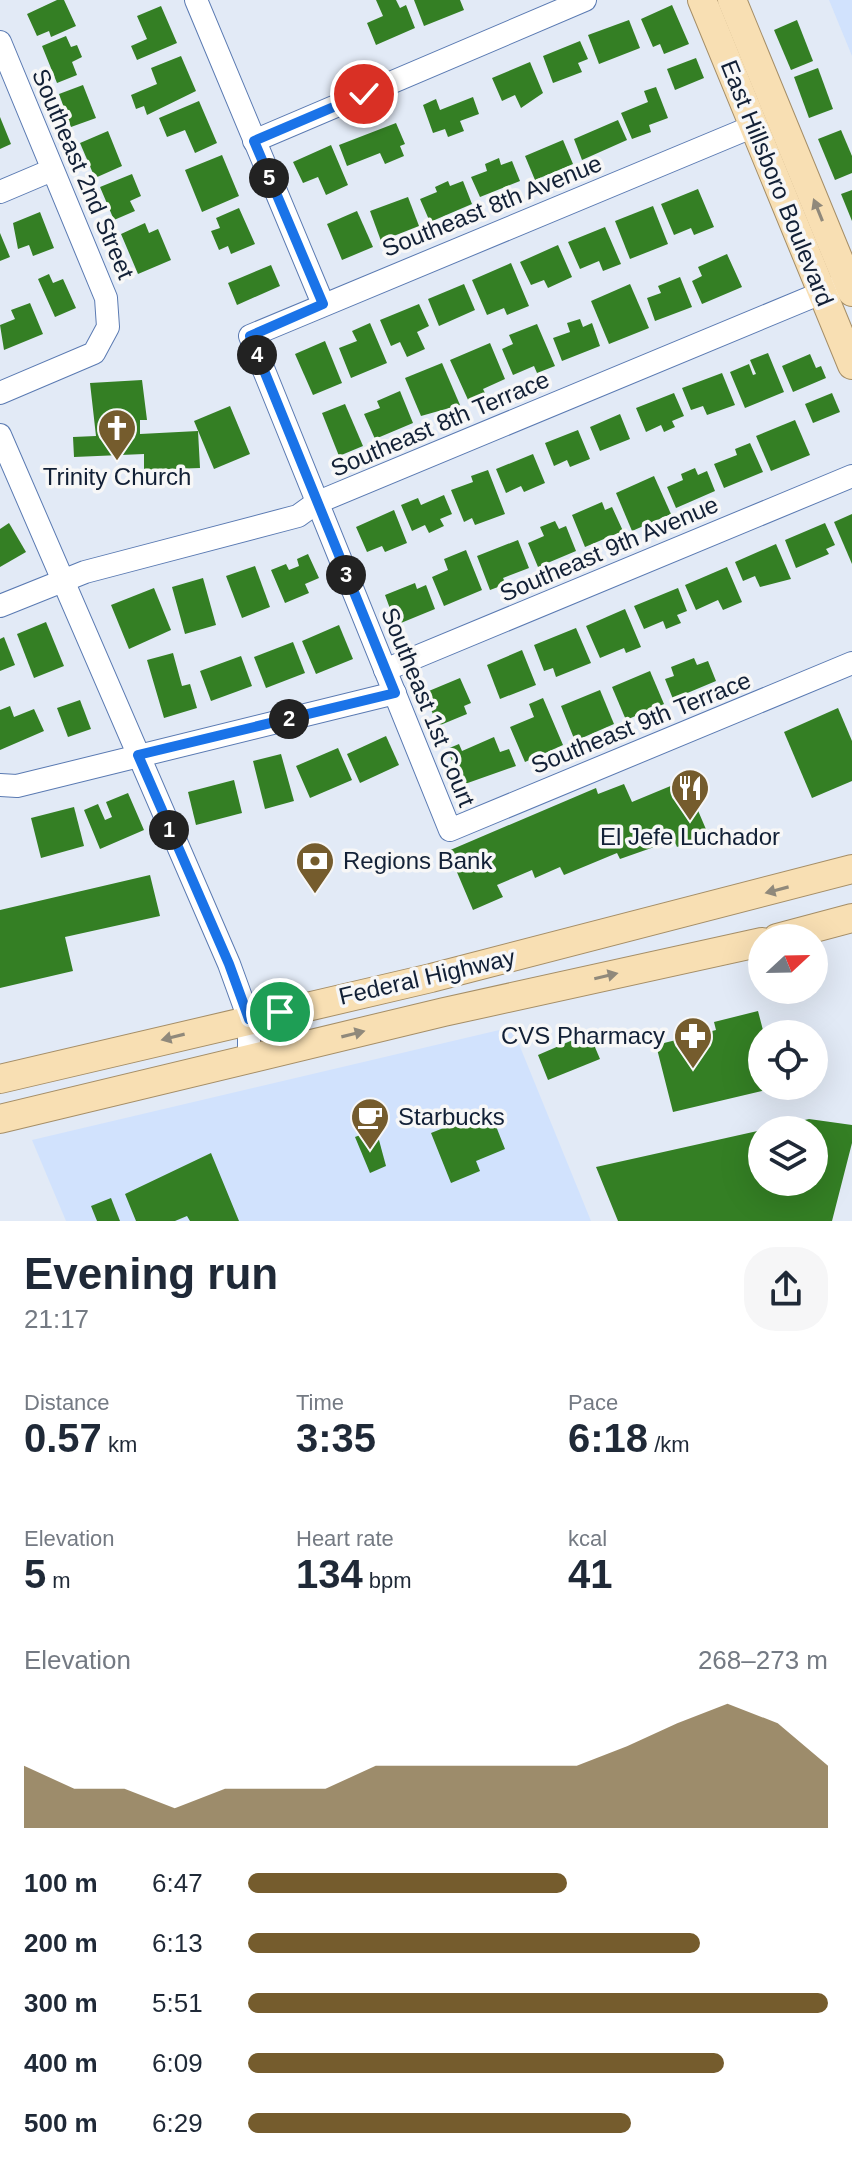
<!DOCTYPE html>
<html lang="en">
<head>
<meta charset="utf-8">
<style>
	body { margin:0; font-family:Helvetica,sans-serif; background:#f6f6f7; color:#1f2937; height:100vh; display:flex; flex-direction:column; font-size:30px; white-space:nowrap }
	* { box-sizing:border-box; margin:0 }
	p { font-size:26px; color:#747a83 }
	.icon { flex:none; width:44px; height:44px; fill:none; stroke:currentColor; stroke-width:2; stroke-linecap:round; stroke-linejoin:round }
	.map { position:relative; height:1221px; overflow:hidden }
	.panel { display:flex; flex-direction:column; background:#fff; flex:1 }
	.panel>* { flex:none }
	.needle { width:52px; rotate:68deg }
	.buttons { position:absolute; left:748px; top:924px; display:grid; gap:16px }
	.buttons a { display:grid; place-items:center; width:80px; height:80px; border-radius:50%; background:#fff; box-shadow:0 8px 32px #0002; font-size:40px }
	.pin { position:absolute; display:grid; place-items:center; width:68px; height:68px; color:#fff; margin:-34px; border:4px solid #fff; border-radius:50%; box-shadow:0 2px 8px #0007 }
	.km { position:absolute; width:40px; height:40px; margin:-20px; border-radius:50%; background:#222; color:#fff; font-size:22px; line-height:40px; text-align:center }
	.round { display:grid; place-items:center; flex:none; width:84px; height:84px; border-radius:32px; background:#f6f6f7 }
	.headline { display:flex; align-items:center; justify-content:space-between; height:136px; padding:0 24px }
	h1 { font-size:44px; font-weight:700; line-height:60px }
	.figures { display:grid; grid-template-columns:repeat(3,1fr); gap:12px; height:136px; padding:8px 24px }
	.figures div { display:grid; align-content:center }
	.figures b { font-size:40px; font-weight:700 }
	.figures small { font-size:22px; font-weight:400 }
	.figures p { font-size:22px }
	.chart { height:224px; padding:16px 24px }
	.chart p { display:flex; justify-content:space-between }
	.chart svg { width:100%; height:144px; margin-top:8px; fill:#755c2d; opacity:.7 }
	ul { padding:0 24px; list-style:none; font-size:26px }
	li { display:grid; grid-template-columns:128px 96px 1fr; align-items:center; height:60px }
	li i { height:20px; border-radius:10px; background:#755c2d }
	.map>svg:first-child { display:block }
	.built { fill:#d1e2fd }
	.building { fill:#347f24 }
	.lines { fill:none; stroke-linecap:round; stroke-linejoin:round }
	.minor-casing { stroke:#5a7ab2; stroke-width:24 }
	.major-casing { stroke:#a58e67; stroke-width:30 }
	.minor { stroke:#fff; stroke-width:22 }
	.major { stroke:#f8dfb3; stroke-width:28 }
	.oneway { fill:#90897b }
	.route-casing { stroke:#fff; stroke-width:16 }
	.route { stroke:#1a73e8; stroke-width:10 }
	.labels { text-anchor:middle; stroke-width:7; stroke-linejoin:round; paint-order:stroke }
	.street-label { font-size:24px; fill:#122036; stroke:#f7f7f7 }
	.poi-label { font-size:24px; fill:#122036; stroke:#f7f7f7 }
</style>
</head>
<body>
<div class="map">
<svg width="852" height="1221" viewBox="0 0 852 1221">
	<rect width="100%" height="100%" fill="#e2eaf6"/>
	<g class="built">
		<polygon points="829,0 852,0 852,56"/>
		<polygon points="512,1027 591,1221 66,1221 32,1140"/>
	</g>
	<g class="building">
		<polygon points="57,0 64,0 76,26 51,37 49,31 37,36 27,14"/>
		<polygon points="376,0 396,0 400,8 406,5 415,28 376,45 367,23 383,16"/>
		<polygon points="414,0 460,0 464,10 424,26"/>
		<polygon points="672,5 689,44 664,54 660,44 653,47 641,19"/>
		<polygon points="161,6 177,43 137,60 131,46 147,39 137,16"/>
		<polygon points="629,20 640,48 599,64 588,35"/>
		<polygon points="797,20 813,61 791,70 774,30"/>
		<polygon points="66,36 71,47 77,45 82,57 72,62 77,75 57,83 42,46"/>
		<polygon points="580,41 588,59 578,63 582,72 553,83 543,56"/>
		<polygon points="181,56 196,91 147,115 144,106 136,109 131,95 157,84 151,68"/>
		<polygon points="696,58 704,78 675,90 667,69"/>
		<polygon points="530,62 543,93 521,108 515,95 502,101 492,78"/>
		<polygon points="818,68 833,109 809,118 794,77"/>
		<polygon points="83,85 96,118 71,127 59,94"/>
		<polygon points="656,87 668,118 649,125 651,132 632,139 621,113 648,102 644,91"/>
		<polygon points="473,97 479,114 460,121 464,131 448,137 445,129 433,133 423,105 436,99 440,110"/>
		<polygon points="199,101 217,143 195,153 185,130 167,137 159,118"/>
		<polygon points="0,117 11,144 0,149"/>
		<polygon points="618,120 627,140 582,160 574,139"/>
		<polygon points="396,123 405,144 400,146 404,156 385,164 380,153 347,166 339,145"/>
		<polygon points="841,130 852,156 852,173 835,180 818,139"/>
		<polygon points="108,131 122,166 95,178 80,143"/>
		<polygon points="563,140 573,164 535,180 525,156"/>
		<polygon points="331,145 348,185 326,195 318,177 303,183 293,162"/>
		<polygon points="222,155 239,196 202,212 185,170"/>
		<polygon points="499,158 501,165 512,161 520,181 480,197 471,177 487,171 485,164"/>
		<polygon points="132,174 141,196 130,201 135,211 114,220 100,187"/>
		<polygon points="448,181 450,186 463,181 472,204 430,222 420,199 437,192 435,187"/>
		<polygon points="698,189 714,227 694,235 691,228 674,235 661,204"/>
		<polygon points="852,190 852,221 841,194"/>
		<polygon points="408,197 419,226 381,241 370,211"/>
		<polygon points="653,206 668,244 630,259 615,221"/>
		<polygon points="239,208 255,244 231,254 228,246 219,250 211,231 220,228 216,218"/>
		<polygon points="357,211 373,247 342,260 327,224"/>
		<polygon points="40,212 54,248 33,256 29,245 18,249 13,223"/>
		<polygon points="145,223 149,233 158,229 171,260 138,274 121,234"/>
		<polygon points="605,227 621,264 603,271 599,261 580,269 568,242"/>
		<polygon points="0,233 10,257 0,261"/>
		<polygon points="558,245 572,277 548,288 544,280 531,285 520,262"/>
		<polygon points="727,254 742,287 702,304 692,281 702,276 698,267"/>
		<polygon points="511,263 529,306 507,315 504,308 487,315 472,280"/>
		<polygon points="271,265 280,286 237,305 228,283"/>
		<polygon points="49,274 53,283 63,279 76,308 55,317 38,279"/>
		<polygon points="680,277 692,307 655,321 647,298 661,293 658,286"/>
		<polygon points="464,284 475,310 439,326 428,299"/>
		<polygon points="630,284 649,328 609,344 591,301"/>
		<polygon points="30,303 43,334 4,350 0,325 15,319 11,310"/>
		<polygon points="419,304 429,326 417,332 425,349 407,357 400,342 391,346 380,320"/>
		<polygon points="580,319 583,327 592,323 600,346 562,361 553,338 570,332 567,323"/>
		<polygon points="370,323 387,363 351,378 339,348 357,341 352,331"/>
		<polygon points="537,324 555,366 537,373 534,366 513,375 502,349 513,344 509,335"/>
		<polygon points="325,341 342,383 313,395 295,354"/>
		<polygon points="490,343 505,379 483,389 486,395 469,402 450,360"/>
		<polygon points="768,353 784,392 745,408 730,372 749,364 753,375 756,374 750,360"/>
		<polygon points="810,354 816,368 821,366 826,378 793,392 782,366"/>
		<polygon points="442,363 460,405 421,416 405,378"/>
		<polygon points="722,373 735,405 707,415 703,406 691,410 682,388"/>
		<polygon points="142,380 147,420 140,420 140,434 198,431 200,468 144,470 144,454 74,457 73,437 96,436 90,383"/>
		<polygon points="400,391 413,423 375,439 364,414 380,408 377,401"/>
		<polygon points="674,393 684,416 672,421 675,427 664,432 661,425 646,432 636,408"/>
		<polygon points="832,393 840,412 813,423 805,404"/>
		<polygon points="345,404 363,446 339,456 322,413"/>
		<polygon points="230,406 250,454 214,469 194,421"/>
		<polygon points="620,414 630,439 600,451 590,427"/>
		<polygon points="795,420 810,455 771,471 756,436"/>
		<polygon points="578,430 590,459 570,467 567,460 554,466 545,443"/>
		<polygon points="750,443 763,472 724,488 714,464 737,455 735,449"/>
		<polygon points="533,454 545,483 524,492 521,486 506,493 496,469"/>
		<polygon points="695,468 698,475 707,471 715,491 676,508 667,487 683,480 681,474"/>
		<polygon points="488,470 505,514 475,525 472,518 464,522 451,490 473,482 471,476"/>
		<polygon points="654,476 671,514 632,531 616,493"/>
		<polygon points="444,495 452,514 440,519 444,526 429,533 425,525 412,531 401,505 418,498 421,505"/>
		<polygon points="602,502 605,510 612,507 623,531 585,547 572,515"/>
		<polygon points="394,510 407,543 385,552 382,546 367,552 356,527"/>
		<polygon points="852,514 852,564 834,522"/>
		<polygon points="555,521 559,529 566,526 576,551 538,567 528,543 544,536 540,527"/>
		<polygon points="9,523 26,552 0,567 0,529"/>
		<polygon points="825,523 835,545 826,549 829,554 796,568 785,540"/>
		<polygon points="518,540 529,568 503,578 506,584 490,590 477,556"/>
		<polygon points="776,544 791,579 760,587 755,576 743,581 735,562"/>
		<polygon points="466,550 482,590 444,606 432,577 448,570 444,559"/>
		<polygon points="308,554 319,578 305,584 309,593 285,603 271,570 286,564 289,570 299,566 297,559"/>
		<polygon points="255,566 270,607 242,618 226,576"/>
		<polygon points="727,567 742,602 723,610 718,600 696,610 685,585"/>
		<polygon points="203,578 216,625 185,634 172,587"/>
		<polygon points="415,583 417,589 426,585 435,609 396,625 385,595"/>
		<polygon points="154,588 171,630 129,649 111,605"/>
		<polygon points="678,588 687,611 677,615 681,623 666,629 663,621 644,629 634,606"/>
		<polygon points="625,609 641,647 626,653 624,648 600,658 586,626"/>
		<polygon points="46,622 64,666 34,678 17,634"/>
		<polygon points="339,625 353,659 316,674 302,641"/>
		<polygon points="576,628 591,663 556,677 553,668 544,671 534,645"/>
		<polygon points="4,637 15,665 0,671 0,639"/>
		<polygon points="293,642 305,673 266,688 254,657"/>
		<polygon points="522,650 536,685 500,699 487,665"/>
		<polygon points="173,653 182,686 190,684 197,708 164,718 147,660"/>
		<polygon points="241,656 252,686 211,701 200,671"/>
		<polygon points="694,658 697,665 708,661 716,681 673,699 665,679 674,676 671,667"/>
		<polygon points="650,671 664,704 626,720 612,687"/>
		<polygon points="460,678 471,703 464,706 467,714 438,726 424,693"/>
		<polygon points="600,690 614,724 575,741 561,706"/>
		<polygon points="543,698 563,745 525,762 510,727 534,717 529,704"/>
		<polygon points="80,700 91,729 68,737 57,708"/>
		<polygon points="10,706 14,717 34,709 44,731 0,750 0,710"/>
		<polygon points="838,708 852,741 852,781 812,798 784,732"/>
		<polygon points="386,736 399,765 360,783 347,754"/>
		<polygon points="494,737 500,752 509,749 516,766 462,785 447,749 459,744 462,751"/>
		<polygon points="338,748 352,780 310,798 296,766"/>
		<polygon points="281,754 294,801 265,809 253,761"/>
		<polygon points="234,780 242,813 196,825 188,792"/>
		<polygon points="685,780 708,834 677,847 674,840 620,859 617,853 564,875 560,867 535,878 532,870 497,885 503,897 473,910 448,851 596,788 598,794 624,784 632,802"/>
		<polygon points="128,793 144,830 100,849 84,810 98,804 105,820 112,817 106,802"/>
		<polygon points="74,807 84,846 41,858 31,818"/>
		<polygon points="150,875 160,916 65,937 73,971 0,988 0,910"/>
		<polygon points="758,1011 764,1034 762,1086 770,1089 673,1112 656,1045 716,1030 714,1022"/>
		<polygon points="589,1033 600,1059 548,1080 538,1055"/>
		<polygon points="492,1116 505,1149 476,1161 480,1171 451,1183 431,1133 461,1121 463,1128"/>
		<polygon points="809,1119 852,1125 852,1143 832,1221 618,1221 596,1167 762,1130 762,1182 814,1182 814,1130 766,1129"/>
		<polygon points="376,1129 386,1166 370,1173 355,1137"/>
		<polygon points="211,1153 239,1221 190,1221 187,1216 175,1221 136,1221 125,1194"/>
		<polygon points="111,1198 120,1221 97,1221 91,1206"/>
	</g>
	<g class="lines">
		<defs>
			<g id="minor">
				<polyline points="196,0 323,304"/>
				<polyline points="0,42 106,298 108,327 94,353 0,393"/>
				<polyline points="754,126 250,336 450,830 852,663"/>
				<polyline points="254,141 585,0"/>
				<polyline points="0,192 52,170"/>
				<polyline points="0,435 229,964 249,1019 249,1059"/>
				<polyline points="0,606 85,572 298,516 316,503 838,286"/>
				<polyline points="385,670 852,476"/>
				<polyline points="0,785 17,786 395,693"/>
			</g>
			<g id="major">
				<polyline points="702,0 852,365"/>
				<polyline points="732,0 852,292"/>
				<polyline points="777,938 852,918"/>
				<polyline points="0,1079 431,978 852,869"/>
				<polyline points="0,1119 444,1012 762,942"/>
			</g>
		</defs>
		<use href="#minor" class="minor-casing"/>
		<use href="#major" class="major-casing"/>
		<use href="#minor" class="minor"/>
		<use href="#major" class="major"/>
	</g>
	<defs><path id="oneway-solid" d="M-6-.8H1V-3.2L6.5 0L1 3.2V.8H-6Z" transform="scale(2)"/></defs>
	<g class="oneway">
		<use href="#oneway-solid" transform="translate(818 210) rotate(-112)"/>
		<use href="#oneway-solid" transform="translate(777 890) rotate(165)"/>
		<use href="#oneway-solid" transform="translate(606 976) rotate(-13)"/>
		<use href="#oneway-solid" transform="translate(353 1034) rotate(-14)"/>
		<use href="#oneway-solid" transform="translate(173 1037) rotate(166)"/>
	</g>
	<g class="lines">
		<defs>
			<polyline id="route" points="280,1012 249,1019 229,964 138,755 395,693 250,336 323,304 254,141 364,94"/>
		</defs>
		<use href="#route" class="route-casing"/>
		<use href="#route" class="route"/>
	</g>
	<defs>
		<symbol id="church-pin" viewBox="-11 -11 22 30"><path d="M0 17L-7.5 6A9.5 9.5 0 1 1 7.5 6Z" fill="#755c2d" stroke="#f7f7f7"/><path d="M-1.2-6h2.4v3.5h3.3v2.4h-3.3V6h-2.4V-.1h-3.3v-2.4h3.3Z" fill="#fff"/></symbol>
		<symbol id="restaurant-pin" viewBox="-11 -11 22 30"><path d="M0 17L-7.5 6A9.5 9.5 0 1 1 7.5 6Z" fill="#755c2d" stroke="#f7f7f7"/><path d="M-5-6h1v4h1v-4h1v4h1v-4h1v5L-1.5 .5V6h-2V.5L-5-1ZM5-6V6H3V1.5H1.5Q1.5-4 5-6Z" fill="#fff"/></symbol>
		<symbol id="bank-pin" viewBox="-11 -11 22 30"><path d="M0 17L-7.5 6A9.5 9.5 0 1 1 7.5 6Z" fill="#755c2d" stroke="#f7f7f7"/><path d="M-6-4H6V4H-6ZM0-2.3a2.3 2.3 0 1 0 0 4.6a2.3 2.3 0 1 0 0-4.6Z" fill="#fff"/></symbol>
		<symbol id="pharmacy-pin" viewBox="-11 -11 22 30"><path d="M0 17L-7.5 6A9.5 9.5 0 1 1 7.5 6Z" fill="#755c2d" stroke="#f7f7f7"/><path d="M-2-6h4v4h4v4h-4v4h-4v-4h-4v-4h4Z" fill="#fff"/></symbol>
		<symbol id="cafe-pin" viewBox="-11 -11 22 30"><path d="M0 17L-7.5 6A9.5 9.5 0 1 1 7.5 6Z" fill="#755c2d" stroke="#f7f7f7"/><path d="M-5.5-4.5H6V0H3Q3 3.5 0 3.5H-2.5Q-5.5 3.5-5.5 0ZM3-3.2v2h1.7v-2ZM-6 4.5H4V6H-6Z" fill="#fff"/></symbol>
	</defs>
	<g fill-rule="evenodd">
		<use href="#church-pin" x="95" y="406" width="44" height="60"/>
		<use href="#restaurant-pin" x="668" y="766" width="44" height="60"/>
		<use href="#bank-pin" x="293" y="839" width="44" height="60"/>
		<use href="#pharmacy-pin" x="671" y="1014" width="44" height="60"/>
		<use href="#cafe-pin" x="348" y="1095" width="44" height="60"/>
	</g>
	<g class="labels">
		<g class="street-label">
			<text transform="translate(83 174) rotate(67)" y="8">Southeast 2nd Street</text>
			<text transform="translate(777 183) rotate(68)" y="8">East Hillsboro Boulevard</text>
			<text transform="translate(492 206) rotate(-22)" y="8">Southeast 8th Avenue</text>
			<text transform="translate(440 424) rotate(-23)" y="8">Southeast 8th Terrace</text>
			<text transform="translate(609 549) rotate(-23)" y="8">Southeast 9th Avenue</text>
			<text transform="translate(428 707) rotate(68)" y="8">Southeast 1st Court</text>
			<text transform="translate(641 723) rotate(-22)" y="8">Southeast 9th Terrace</text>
			<text transform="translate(427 977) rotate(-13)" y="8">Federal Highway</text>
		</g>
		<g class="poi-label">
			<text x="117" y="485">Trinity Church</text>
			<text x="690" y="845">El Jefe Luchador</text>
			<text x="343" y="869" text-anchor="start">Regions Bank</text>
			<text x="665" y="1044" text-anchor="end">CVS Pharmacy</text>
			<text x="398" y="1125" text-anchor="start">Starbucks</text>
		</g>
	</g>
</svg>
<div class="buttons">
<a><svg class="needle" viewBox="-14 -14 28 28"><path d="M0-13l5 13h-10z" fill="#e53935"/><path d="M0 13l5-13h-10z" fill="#747a83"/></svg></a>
<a><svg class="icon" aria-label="locate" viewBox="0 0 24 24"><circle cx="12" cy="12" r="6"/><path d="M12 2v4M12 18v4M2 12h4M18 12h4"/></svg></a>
<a><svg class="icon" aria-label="layers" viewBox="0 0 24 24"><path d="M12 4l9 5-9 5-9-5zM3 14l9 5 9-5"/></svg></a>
</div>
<div class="pin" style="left:280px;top:1012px;background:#1e9e55"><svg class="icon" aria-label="arrive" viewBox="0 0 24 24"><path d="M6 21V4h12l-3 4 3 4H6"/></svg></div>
<div class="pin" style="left:364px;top:94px;background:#d93025"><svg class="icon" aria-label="check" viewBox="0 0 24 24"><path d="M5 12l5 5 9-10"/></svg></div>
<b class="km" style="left:169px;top:830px">1</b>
<b class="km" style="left:289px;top:719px">2</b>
<b class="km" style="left:346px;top:575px">3</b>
<b class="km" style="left:257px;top:355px">4</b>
<b class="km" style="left:269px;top:178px">5</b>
</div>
<section class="panel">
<div class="headline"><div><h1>Evening run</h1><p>21:17</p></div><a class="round"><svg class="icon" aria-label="share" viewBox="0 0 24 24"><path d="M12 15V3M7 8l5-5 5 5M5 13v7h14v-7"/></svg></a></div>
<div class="figures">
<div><p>Distance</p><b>0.57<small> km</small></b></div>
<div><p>Time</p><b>3:35</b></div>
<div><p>Pace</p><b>6:18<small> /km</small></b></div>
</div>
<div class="figures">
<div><p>Elevation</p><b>5<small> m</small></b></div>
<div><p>Heart rate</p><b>134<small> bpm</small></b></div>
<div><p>kcal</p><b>41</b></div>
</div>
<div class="chart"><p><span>Elevation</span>268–273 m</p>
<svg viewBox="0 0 160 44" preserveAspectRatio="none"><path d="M0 44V25L10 32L20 32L30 38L40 32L50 32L60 32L70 25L80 25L90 25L100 25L110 25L120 19L130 12L140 6L150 12L160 25V44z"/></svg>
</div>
<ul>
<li><b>100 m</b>6:47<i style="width:55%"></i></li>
<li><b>200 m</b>6:13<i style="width:78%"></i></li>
<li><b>300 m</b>5:51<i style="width:100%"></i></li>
<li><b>400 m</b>6:09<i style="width:82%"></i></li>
<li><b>500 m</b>6:29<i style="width:66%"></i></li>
</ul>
</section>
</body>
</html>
